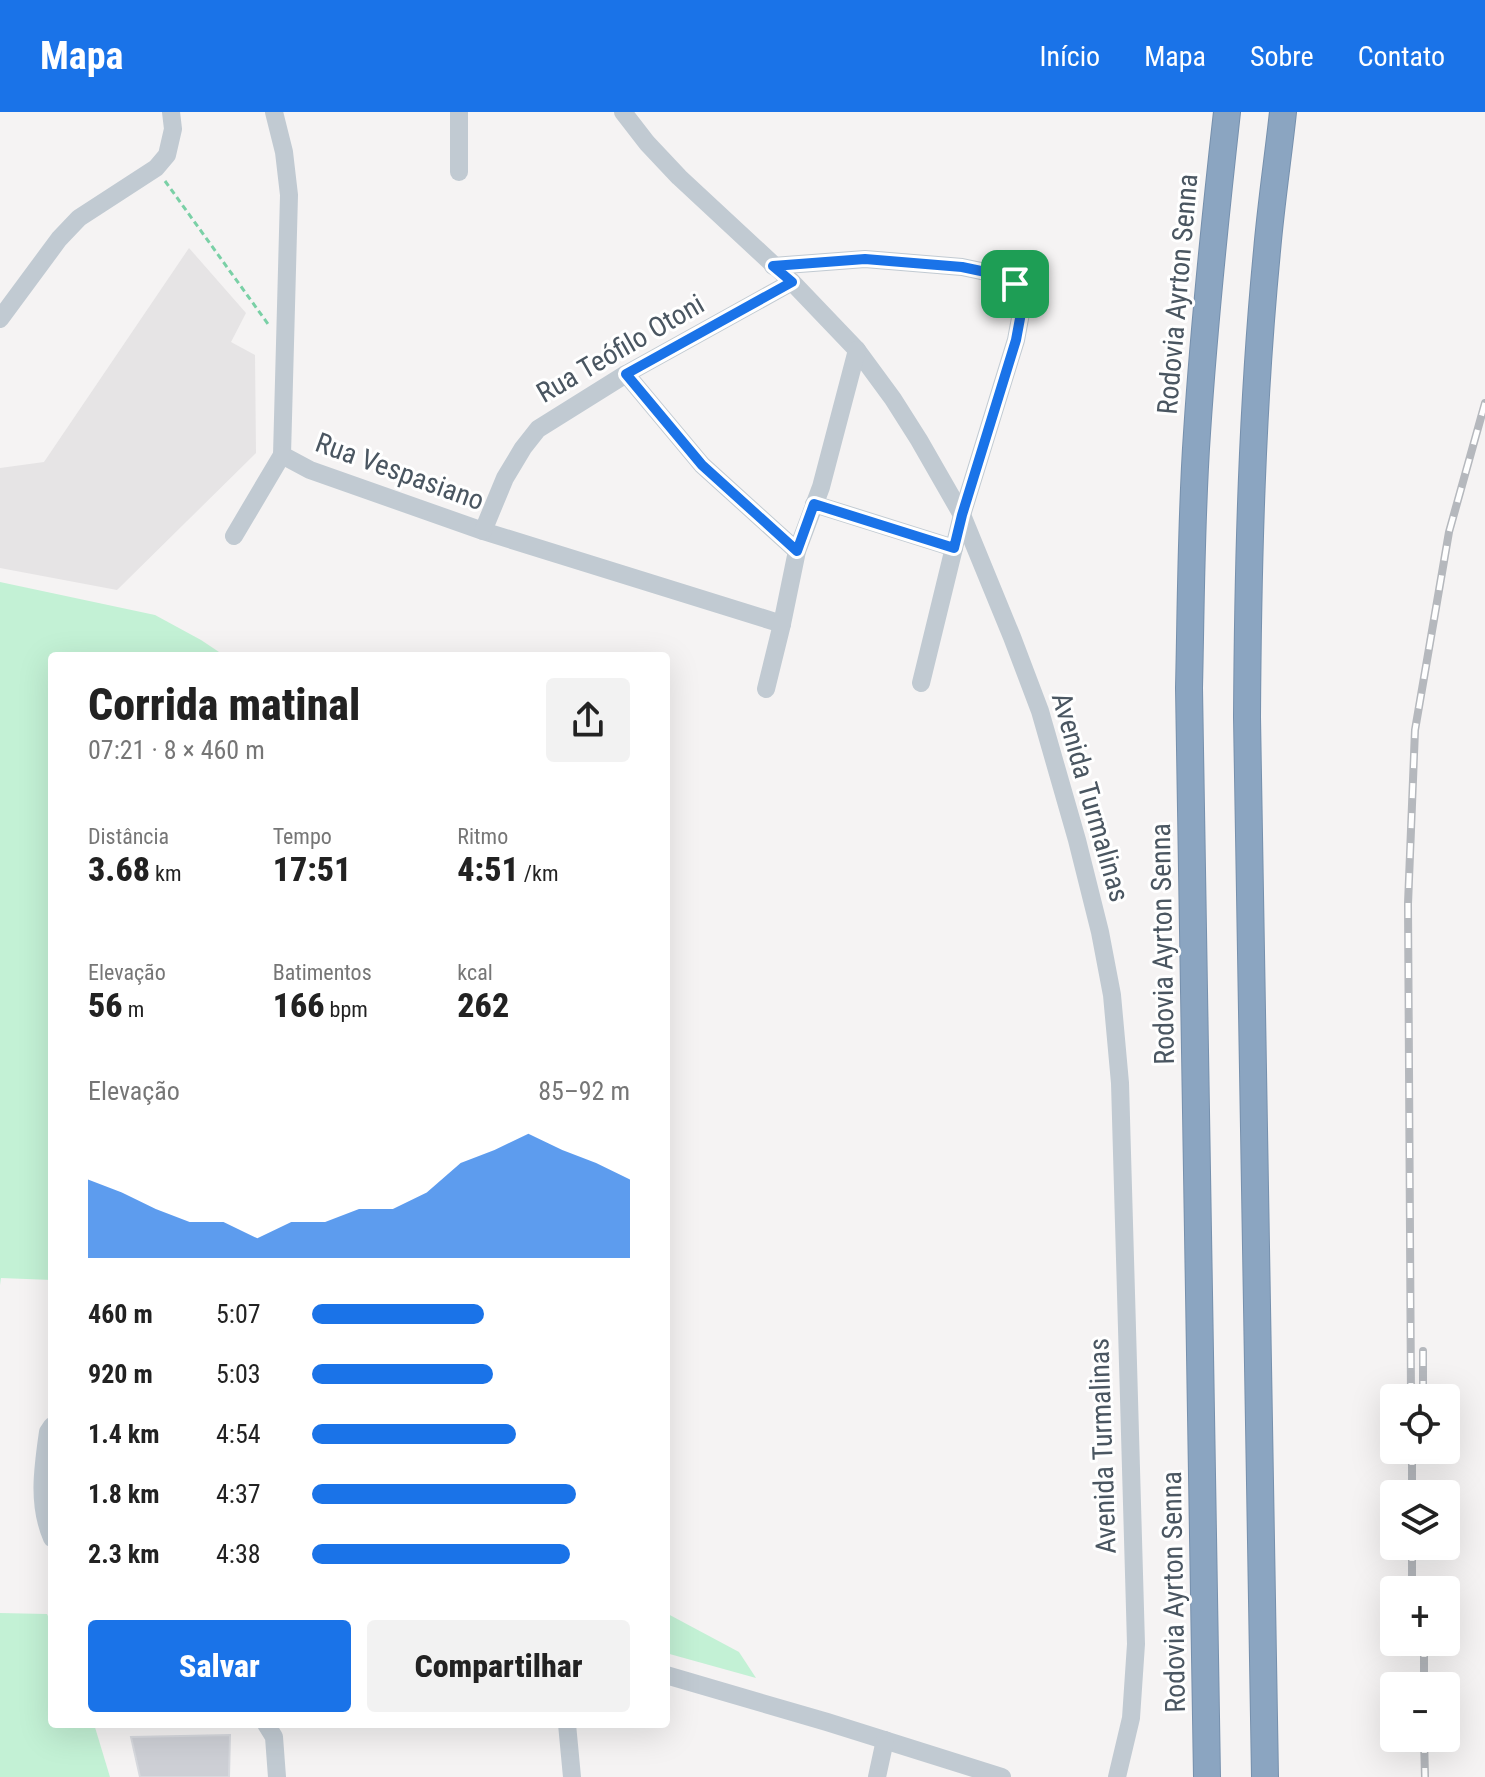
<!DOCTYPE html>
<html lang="pt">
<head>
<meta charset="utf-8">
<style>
	body { margin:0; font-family:"Roboto Condensed",sans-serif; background:#f2f2f2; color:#222; height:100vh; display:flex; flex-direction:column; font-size:30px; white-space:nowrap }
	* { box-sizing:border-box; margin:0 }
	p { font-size:26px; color:#767676 }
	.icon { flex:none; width:44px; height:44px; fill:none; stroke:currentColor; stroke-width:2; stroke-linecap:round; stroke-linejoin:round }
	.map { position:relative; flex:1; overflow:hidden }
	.sheet { position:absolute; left:48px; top:540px; width:622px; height:1076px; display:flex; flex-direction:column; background:#fff; border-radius:8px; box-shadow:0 8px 32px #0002 }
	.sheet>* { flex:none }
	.fabs { position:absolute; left:1380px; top:1272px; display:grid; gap:16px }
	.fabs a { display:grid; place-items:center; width:80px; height:80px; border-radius:8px; background:#fff; box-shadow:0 8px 32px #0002; font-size:40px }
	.pin { position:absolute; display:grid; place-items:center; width:68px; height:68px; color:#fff; margin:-34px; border-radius:16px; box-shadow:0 4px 12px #0006 }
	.round { display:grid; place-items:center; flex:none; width:84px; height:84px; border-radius:8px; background:#f2f2f2 }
	.summary { display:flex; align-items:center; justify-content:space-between; height:136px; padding:0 40px }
	h1 { font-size:44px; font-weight:800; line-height:60px }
	.metrics { display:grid; grid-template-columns:repeat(3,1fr); gap:12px; height:136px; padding:8px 40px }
	.metrics div { display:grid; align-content:center }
	.metrics b { font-size:34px; font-weight:800 }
	.metrics small { font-size:22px; font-weight:400 }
	.metrics p { font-size:22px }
	.chart { height:224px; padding:16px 40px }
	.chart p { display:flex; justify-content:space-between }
	.chart svg { width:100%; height:144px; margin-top:8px; fill:#1a73e8; opacity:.7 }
	.cta { display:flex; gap:16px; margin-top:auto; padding:16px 40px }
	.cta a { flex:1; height:92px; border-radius:8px; background:#1a73e8; color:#fff; font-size:32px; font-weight:800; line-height:92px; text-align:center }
	.cta a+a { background:#f2f2f2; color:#222 }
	ul { padding:0 40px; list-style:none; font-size:26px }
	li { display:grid; grid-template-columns:128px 96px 1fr; align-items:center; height:60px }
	li i { height:20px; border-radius:10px; background:#1a73e8 }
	header { display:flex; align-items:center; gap:48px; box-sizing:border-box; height:112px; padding:0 40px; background:#1a73e8; color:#fff }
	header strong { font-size:38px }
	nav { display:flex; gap:44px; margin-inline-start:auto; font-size:28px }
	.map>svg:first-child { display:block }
	.education { fill:#e6e4e5 }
	.green { fill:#c3f1d5 }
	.building { fill:#cdcfd5; stroke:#d7d9de; stroke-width:2 }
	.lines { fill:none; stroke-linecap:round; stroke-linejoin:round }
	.highway-casing { stroke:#7690ad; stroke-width:28 }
	.path { stroke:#7ad0a6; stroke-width:3; stroke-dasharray:6 4; stroke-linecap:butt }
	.minor { stroke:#c1cad2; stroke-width:18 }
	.highway { stroke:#8ba5c1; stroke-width:26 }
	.rail-casing { stroke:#b5b8bd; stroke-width:8 }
	.rail { stroke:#fff; stroke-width:5; stroke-dasharray:15; stroke-linecap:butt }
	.route-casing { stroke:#fff; stroke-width:16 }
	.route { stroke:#1a73e8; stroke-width:10 }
	.labels { text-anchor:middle; stroke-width:6; stroke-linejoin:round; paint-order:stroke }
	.street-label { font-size:28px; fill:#4a5661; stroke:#fff }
</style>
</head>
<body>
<header>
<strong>Mapa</strong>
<nav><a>Início</a><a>Mapa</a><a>Sobre</a><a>Contato</a></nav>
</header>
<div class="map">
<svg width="1485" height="1665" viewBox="0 0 1485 1665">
	<rect width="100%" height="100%" fill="#f5f3f3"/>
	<polygon class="education" points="189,136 246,201 231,230 255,243 256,341 117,478 0,456 0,356 44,350"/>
	<g class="green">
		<polygon points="0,470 155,503 201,528 225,544 52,544 52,1168 1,1166 0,1173"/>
		<polygon points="0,1501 47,1502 52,1513 52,1612 94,1612 110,1665 0,1665"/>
		<polygon points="666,1501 739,1540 756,1566 666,1541"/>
	</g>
	<polygon class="building" points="230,1623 229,1665 140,1665 131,1625"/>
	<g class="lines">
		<defs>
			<g id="highway">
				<path d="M 1207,1665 L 1189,576 C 1191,491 1191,406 1197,321 C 1204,214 1215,107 1227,0"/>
				<path d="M 1265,1665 L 1247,605 C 1248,449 1252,294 1267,139 C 1271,92 1278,46 1283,0"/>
			</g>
		</defs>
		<use href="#highway" class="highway-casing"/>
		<polyline class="path" points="165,69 268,212"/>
		<g class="minor">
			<polyline points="274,0 284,40 289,83 282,343 310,358 483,419 782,512"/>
			<polyline points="623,0 647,31 679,65 792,170 857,238 893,287 919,328 962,403 1012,525 1040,599 1077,728 1100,820 1112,883 1120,971 1136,1532 1131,1606 1117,1665"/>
			<polyline points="459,60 459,0"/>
			<polyline points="773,154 865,147 962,155 1000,163 1015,172 1021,183 1021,201 1016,228 962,403 921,571"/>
			<polyline points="0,207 59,127 79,106 156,56 167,43 173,17 171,0"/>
			<polyline points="626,262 702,353 797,439"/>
			<polyline points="814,392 954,436"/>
			<polyline points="483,419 505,366 523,336 538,317 626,262 792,170"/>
			<polyline points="234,424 282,343"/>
			<polyline points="766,577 782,512 797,439 821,375 857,238"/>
			<path d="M 52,1314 L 48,1320 C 43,1355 37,1392 52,1426"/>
			<polyline points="666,1563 827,1610 1002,1665"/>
			<polyline points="266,1612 274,1625 277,1665"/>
			<polyline points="567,1612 572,1665"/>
			<polyline points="877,1665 885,1628"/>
		</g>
		<use href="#highway" class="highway"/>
		<defs>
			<g id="rail">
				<polyline points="1423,1239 1423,1286"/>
				<polyline points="1411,1286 1408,792 1415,618 1449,420 1485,291"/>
				<polyline points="1412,1338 1412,1382"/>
				<polyline points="1412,1434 1412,1478"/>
				<polyline points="1424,1530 1424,1574"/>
				<polyline points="1424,1626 1425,1665"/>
			</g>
		</defs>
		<use href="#rail" class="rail-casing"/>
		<use href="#rail" class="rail"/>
	</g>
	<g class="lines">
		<defs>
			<polygon id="route" points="865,147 962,155 1000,163 1015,172 1021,183 1021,201 1016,228 962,403 954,436 814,392 797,439 702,353 626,262 792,170 773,154"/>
		</defs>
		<use href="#route" class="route-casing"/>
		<use href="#route" class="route"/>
	</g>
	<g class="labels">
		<g class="street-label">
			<text transform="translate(1177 182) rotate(-85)" y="10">Rodovia Ayrton Senna</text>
			<text transform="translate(620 236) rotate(-30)" y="10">Rua Teófilo Otoni</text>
			<text transform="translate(400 359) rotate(20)" y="10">Rua Vespasiano</text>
			<text transform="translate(1091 685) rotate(74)" y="10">Avenida Turmalinas</text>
			<text transform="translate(1162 832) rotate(-91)" y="10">Rodovia Ayrton Senna</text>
			<text transform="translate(1102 1334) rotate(-92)" y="10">Avenida Turmalinas</text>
			<text transform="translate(1173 1480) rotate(-91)" y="10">Rodovia Ayrton Senna</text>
		</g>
	</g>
</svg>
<div class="fabs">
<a><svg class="icon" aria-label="locate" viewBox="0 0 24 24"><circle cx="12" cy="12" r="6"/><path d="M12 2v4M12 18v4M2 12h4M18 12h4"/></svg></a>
<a><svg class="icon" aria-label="layers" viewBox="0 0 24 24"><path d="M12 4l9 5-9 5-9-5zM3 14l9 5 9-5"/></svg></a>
<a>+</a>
<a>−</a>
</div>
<div class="pin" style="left:1015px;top:172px;background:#1e9e55"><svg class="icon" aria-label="arrive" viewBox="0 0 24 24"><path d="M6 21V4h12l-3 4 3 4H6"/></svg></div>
<section class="sheet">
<div class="summary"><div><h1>Corrida matinal</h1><p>07:21 · 8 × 460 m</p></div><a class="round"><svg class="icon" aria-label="share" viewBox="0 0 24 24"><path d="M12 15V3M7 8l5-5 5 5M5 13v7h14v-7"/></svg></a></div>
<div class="metrics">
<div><p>Distância</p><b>3.68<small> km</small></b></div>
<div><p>Tempo</p><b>17:51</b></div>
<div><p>Ritmo</p><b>4:51<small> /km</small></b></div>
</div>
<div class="metrics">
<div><p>Elevação</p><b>56<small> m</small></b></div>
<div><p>Batimentos</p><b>166<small> bpm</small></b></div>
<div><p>kcal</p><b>262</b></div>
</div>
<div class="chart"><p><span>Elevação</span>85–92 m</p>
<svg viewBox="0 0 160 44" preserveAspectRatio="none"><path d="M0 44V20L10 24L20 29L30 33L40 33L50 38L60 33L70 33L80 29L90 29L100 24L110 15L120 11L130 6L140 11L150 15L160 20V44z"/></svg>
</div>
<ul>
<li><b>460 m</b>5:07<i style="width:54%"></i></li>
<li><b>920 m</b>5:03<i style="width:57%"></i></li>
<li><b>1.4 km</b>4:54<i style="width:64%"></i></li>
<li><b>1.8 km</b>4:37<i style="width:83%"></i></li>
<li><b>2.3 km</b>4:38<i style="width:81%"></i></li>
</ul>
<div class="cta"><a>Salvar</a><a>Compartilhar</a></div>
</section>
</div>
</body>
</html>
